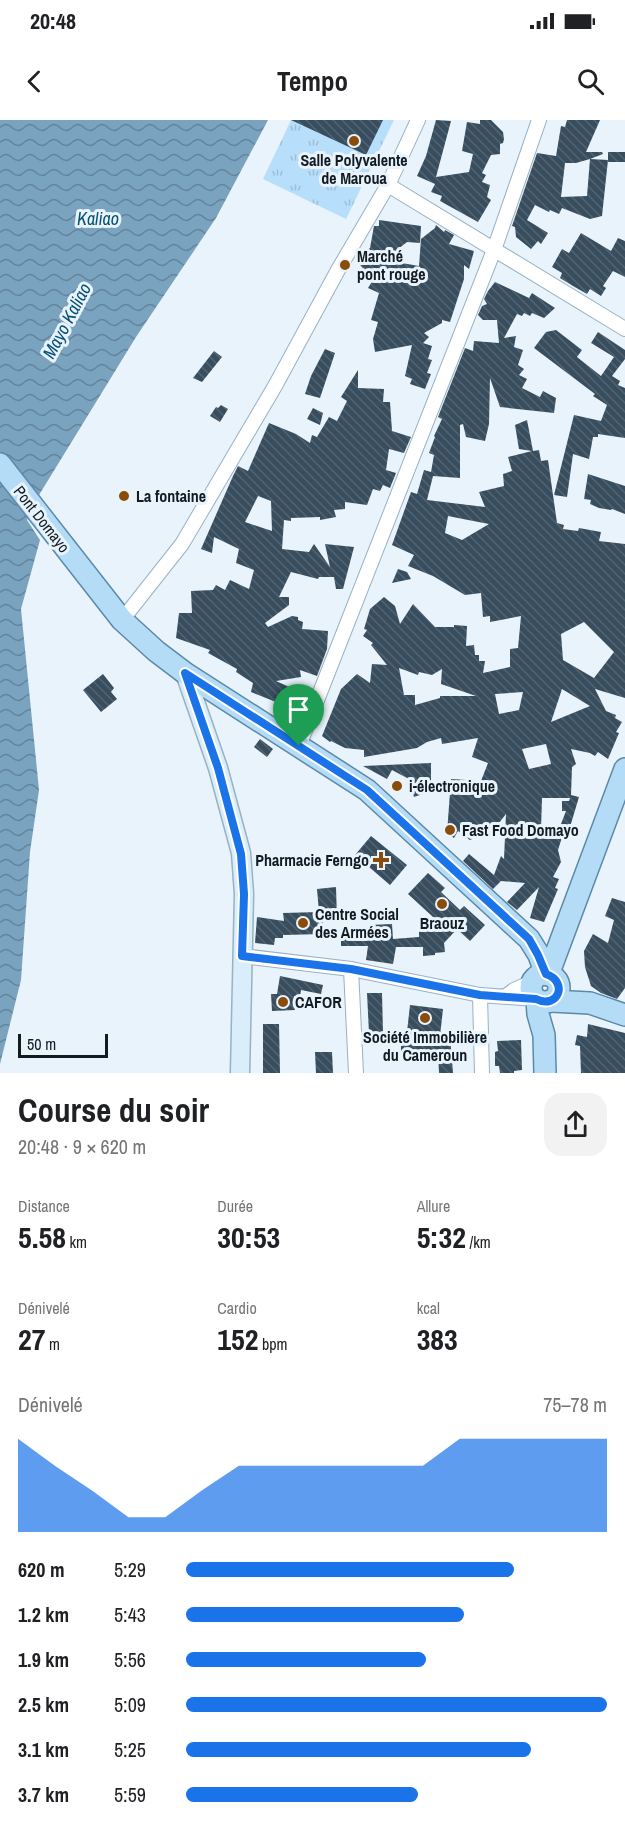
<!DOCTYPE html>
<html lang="fr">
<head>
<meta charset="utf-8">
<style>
	body { margin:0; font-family:"Archivo Narrow",sans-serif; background:#f2f2f2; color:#202124; height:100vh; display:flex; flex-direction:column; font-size:22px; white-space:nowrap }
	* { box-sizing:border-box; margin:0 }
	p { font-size:20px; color:#757577 }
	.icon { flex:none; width:33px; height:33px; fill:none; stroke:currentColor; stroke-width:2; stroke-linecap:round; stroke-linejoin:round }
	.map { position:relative; height:953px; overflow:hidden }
	.drawer { display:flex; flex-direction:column; background:#fff; flex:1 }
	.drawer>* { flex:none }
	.scale { position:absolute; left:18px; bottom:15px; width:90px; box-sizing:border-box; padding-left:6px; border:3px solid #121b22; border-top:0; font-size:16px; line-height:21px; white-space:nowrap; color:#121b22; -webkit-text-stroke:4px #e9f3fb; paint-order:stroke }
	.pin { position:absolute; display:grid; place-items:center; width:51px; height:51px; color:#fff; margin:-62px -26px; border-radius:50% 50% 50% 0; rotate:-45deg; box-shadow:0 0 6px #0007 }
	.pin .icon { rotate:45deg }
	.round { display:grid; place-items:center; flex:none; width:63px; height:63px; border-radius:18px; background:#f2f2f2 }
	.headline { display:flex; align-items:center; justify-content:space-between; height:102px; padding:0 18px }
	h1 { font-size:33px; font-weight:800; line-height:45px }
	.figures { display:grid; grid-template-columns:repeat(3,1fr); gap:9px; height:102px; padding:6px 18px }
	.figures div { display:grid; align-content:center }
	.figures b { font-size:30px; font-weight:800 }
	.figures small { font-size:16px; font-weight:400 }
	.figures p { font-size:16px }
	.chart { height:168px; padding:12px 18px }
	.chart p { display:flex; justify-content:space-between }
	.chart svg { width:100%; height:108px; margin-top:6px; fill:#1a73e8; opacity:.7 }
	ul { padding:0 18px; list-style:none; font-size:20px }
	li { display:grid; grid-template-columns:96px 72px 1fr; align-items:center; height:45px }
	li i { height:15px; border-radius:8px; background:#1a73e8 }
	.status { display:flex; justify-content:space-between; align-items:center; height:42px; padding:0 30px; background:#fff; direction:ltr }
	.status svg { height:16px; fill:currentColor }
	header { display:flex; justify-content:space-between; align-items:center; height:78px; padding:0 18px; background:#fff; font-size:27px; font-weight:800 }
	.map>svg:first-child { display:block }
	.grass { fill:url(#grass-tufts) }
	.water { fill:url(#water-waves) }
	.building { fill:url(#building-back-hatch); fill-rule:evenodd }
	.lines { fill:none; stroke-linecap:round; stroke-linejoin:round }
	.street-casing { stroke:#98b1c3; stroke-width:16 }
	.secondary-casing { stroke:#98b1c3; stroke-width:21 }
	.primary-casing { stroke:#5b89a9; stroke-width:24 }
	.street { stroke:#fff; stroke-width:14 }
	.secondary { stroke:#daedfb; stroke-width:18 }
	.primary { stroke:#b4dcf7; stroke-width:21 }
	.route-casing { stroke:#fff; stroke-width:12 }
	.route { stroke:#1a73e8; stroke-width:8 }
	.poi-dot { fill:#894c0b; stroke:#e9f3fb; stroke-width:2 }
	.labels { text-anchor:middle; stroke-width:6; stroke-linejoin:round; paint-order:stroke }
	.poi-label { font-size:16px; font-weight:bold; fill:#121b22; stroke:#e9f3fb; text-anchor:start }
	.street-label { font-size:16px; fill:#121b22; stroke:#e9f3fb }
	.water-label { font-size:18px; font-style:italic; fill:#055178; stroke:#e9f3fb }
</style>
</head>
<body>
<div class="status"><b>20:48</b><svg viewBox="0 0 49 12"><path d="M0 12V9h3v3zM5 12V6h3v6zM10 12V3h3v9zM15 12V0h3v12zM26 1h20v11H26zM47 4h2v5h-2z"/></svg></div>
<header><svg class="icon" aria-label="back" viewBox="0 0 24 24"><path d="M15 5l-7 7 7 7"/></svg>Tempo<svg class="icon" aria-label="search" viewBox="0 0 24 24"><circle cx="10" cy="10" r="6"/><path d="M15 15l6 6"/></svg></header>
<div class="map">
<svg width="625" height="953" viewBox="0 0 625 953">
	<defs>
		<pattern id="grass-tufts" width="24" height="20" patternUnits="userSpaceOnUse" patternTransform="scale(1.5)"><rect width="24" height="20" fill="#b7defa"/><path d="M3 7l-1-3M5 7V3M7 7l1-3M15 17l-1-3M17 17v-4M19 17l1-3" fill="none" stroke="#9cbed6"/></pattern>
		<pattern id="water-waves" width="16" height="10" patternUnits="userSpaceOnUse" patternTransform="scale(1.5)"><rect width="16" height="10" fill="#7aa3c0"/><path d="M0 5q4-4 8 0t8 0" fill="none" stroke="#63849c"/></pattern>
		<pattern id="building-back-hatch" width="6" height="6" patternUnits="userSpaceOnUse" patternTransform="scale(1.5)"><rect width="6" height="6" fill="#384e5e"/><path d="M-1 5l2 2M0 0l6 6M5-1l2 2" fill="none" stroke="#526471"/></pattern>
	</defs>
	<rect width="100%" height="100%" fill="#e9f3fb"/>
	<polygon class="grass" points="291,0 394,0 346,99 263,59"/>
	<polygon class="water" points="0,0 268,0 216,98 136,217 39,375 27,400 40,420 21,489 39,670 30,732 21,860 0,944"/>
	<g class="building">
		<polygon points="291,0 383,0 366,35"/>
		<polygon points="436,0 451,1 436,57 469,52 473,34 462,31 467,2 480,4 480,0 491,0 503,12 504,19 503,23 500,24 500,34 491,35 482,53 486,55 482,62 490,65 487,77 491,80 478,102 440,81 442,76 431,72 435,64 417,56 426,36"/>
		<path d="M 567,0 L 600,0 L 586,32 L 602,32 L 603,34 L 590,39 L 608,40 L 602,96 L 590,99 L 562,88 L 559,94 L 550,90 L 549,92 L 535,85 L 527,100 L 548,113 L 541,124 L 538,121 L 531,129 L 516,117 L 515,107 L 512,106 L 537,33 L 556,36 L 561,6 L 565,7 ZM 590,39 L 587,76 L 561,77 L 565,43 L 576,43 Z"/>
		<rect x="608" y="32" width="17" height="10"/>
		<polygon points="379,100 421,106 420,123 407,122 384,140 419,146 421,119 435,108 436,105 444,112 445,110 454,115 449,124 474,131 469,149 464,145 464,159 450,202 442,200 442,203 424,213 429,217 423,223 432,226 428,239 432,240 427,253 431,254 425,269 410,264 412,259 405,256 412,225 375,232 373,219 378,202 371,200 379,173 368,168 373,160 365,156 367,153 355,139 358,134 370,128 374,106 379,106"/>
		<polygon points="581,113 611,131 618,118 625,121 625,157 613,151 603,166 606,168 601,176 590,169 587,174 573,166 560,158 562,153 552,147 562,129 569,133"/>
		<path d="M 495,162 L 529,178 L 532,173 L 555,188 L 544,198 L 532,193 L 530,196 L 524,193 L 522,196 L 517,194 L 504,218 L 516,216 L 514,227 L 523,230 L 518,245 L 524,249 L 519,255 L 527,259 L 522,268 L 540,277 L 543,271 L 556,278 L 554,293 L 500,287 L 490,258 L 489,304 L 485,321 L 466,317 L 463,304 L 460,305 L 460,358 L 433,356 L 427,380 L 485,387 L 479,372 L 504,366 L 503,354 L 512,351 L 508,337 L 532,331 L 519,329 L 515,305 L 527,300 L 533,331 L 539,330 L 541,341 L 548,340 L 557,403 L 564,405 L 563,409 L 578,411 L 579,408 L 601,412 L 599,421 L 625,424 L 625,578 L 595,569 L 606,591 L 616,595 L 615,598 L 622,602 L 616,612 L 619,613 L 608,639 L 598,632 L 595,636 L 590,633 L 571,629 L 576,644 L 572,647 L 571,675 L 579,677 L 570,707 L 561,704 L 566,691 L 562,691 L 562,681 L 569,681 L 570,678 L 542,678 L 541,710 L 564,711 L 558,730 L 561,742 L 553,757 L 559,759 L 555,768 L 558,769 L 544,802 L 530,798 L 539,767 L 517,790 L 507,782 L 525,763 L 501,761 L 493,769 L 463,741 L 469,734 L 494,755 L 501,736 L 504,739 L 506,694 L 495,708 L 470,720 L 458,711 L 454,718 L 447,713 L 451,659 L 481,661 L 488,643 L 472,637 L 478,618 L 442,624 L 441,618 L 427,622 L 417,628 L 364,637 L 364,630 L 345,628 L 331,621 L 330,622 L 322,616 L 341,569 L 357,554 L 370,563 L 372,544 L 387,545 L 371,525 L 373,523 L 363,516 L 367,510 L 364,509 L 370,489 L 384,477 L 395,486 L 400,504 L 413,484 L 435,507 L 454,507 L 454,505 L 467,506 L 466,526 L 474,525 L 475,535 L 479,535 L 479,541 L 485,541 L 483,553 L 510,547 L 510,529 L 518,528 L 521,496 L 490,502 L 490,496 L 483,497 L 481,473 L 465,475 L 433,456 L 408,446 L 414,435 L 392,425 L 411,372 L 417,374 L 424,350 L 431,352 L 434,335 L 429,333 L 435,317 L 434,316 L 442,299 L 438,297 L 465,228 L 473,231 L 474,221 L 499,223 L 497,200 L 483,200 L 478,195 L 482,186 L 487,184 L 484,179 L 488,171 ZM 448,396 L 463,399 L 489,404 L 462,420 L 445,413 ZM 584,502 L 614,532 L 594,558 L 563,540 L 561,514 ZM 399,548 L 418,555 L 419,552 L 432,555 L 442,549 L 441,564 L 476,576 L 440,576 L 440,578 L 415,585 L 415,575 L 404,575 ZM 562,569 L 590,586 L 551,602 ZM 523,572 L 519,590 L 499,594 L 495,574 ZM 546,624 L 551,644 L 529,649 L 522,629 Z"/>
		<polygon points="556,210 582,230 577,237 601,256 614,237 591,223 598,212 625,230 625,239 612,256 620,261 618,265 625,268 625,318 598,314 598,317 593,317 589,339 573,334 567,377 554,375 574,295 601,301 607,285 593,276 595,274 534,228 546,212"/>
		<polygon points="325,229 335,233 320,278 305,274 311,256"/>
		<polygon points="214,231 222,237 202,262 193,258"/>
		<path d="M 358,250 L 358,268 L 384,269 L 383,282 L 390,282 L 392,311 L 411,317 L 404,333 L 389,329 L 386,350 L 396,353 L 390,368 L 383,365 L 380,371 L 373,369 L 367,385 L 345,382 L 345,389 L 334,390 L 336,397 L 320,400 L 320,397 L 291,398 L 291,401 L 284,400 L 282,429 L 309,432 L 314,424 L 330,447 L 325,424 L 354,427 L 343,469 L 336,469 L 334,457 L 319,457 L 318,459 L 291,452 L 279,477 L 289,477 L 289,485 L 265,503 L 268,507 L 292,496 L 298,497 L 298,500 L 303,502 L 302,509 L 328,511 L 327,529 L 317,556 L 300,550 L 301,557 L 276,561 L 296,570 L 283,601 L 278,598 L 281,584 L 251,572 L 253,563 L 236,552 L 237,549 L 208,533 L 210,530 L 176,518 L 179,493 L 192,493 L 191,471 L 213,470 L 216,465 L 225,470 L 230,460 L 249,469 L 254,450 L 236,443 L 239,429 L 214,417 L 212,433 L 201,429 L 233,356 L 238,346 L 248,351 L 269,303 L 296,314 L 310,323 L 312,315 L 317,317 L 329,297 L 337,301 L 347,281 L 341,277 ZM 258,376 L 271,381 L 272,411 L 245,402 Z"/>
		<polygon points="221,285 228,289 220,302 210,296 216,287 218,288"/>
		<polygon points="313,288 323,293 320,305 307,299"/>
		<polygon points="588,354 625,366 625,394 612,389 611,390 599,388 590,384 591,380 584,379"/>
		<polygon points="398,449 407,452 411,459 392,463"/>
		<polygon points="103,554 114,568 111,572 117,579 101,592 83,570"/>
		<polygon points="260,619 273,629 267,637 254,627"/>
		<polygon points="431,643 431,671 414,677 407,658 392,650 387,659 363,646"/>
		<polygon points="371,716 407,745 390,765 355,735"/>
		<polygon points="428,753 445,768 441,772 460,790 464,786 485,805 470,821 457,809 444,823 445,832 435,833 435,835 423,836 423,827 396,827 393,844 366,840 368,826 341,826 341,810 369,808 369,805 392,804 393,819 419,817 419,810 445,808 408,774"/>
		<polygon points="336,767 337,799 323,799 323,814 283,815 283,818 275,818 274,825 255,823 257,797 284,801 283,793 319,792 317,769"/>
		<polygon points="612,778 625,782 625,868 617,879 601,873 591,866 585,847 584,831 593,814 608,823 614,800 605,796"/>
		<polygon points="280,856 323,865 321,874 301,870 300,877 294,876 295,890 272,891 271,874 277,874"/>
		<polygon points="367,873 382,873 383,913 369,913"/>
		<polygon points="410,885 443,889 440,916 450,915 453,953 439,953 438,930 401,931 401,921 406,921"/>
		<polygon points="263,904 279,904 280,953 263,953"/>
		<polygon points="588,904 625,913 625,953 581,953 580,926 575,925 577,915 587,917"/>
		<polygon points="521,920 522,950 514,951 514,953 500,953 499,946 495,946 495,932 498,931 497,921"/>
		<polygon points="315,932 332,932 333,953 316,953"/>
	</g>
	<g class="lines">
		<defs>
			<g id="street">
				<polyline points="388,65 625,209"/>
				<polyline points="122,500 182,424 275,266 338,150 388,65 418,0"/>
				<polyline points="299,626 494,130 539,0"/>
				<polyline points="242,836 351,849 480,875 536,879"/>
				<polyline points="351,849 356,953"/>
				<polyline points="480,875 482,953"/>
				<polyline points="506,876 514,870 532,862"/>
			</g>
			<polyline id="secondary" points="185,553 218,648 241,733 244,774 240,953"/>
			<g id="primary">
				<polyline points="0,344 122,500 156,531 185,553 367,670 529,819 539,835 546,854"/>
				<circle cx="545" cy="868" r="14"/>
				<polyline points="548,855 625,649"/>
				<polyline points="537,880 538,894 544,915 545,953"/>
				<polyline points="551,881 590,883 625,895"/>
			</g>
		</defs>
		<use href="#street" class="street-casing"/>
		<use href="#secondary" class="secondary-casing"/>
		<use href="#primary" class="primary-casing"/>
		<use href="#street" class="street"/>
		<use href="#secondary" class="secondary"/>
		<use href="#primary" class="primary"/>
	</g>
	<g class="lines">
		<defs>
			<path id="route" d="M 185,553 L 367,670 L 529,819 L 538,835 L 546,854 C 569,862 558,890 536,879 L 480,875 L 351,849 L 242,836 L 244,774 L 241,734 L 218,648 Z"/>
		</defs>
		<use href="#route" class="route-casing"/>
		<use href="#route" class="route"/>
	</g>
	<g class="poi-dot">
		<circle cx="354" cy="21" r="6"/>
		<circle cx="345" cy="145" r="6"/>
		<circle cx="124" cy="376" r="6"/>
		<circle cx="397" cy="666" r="6"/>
		<circle cx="450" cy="710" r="6"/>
		<path d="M378 731h6v6h6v6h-6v6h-6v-6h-6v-6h6z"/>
		<circle cx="442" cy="784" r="6"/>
		<circle cx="303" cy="803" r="6"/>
		<circle cx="283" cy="882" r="6"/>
		<circle cx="425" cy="898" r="6"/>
	</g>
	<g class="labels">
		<g class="poi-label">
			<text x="354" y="46" text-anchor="middle">Salle Polyvalente<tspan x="354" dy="18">de Maroua</tspan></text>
			<text x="357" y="142">Marché<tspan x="357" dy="18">pont rouge</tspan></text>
			<text x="136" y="382">La fontaine</text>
			<text x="409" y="672">i-électronique</text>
			<text x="462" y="716">Fast Food Domayo</text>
			<text x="369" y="746" text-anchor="end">Pharmacie Ferngo</text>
			<text x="315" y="800">Centre Social<tspan x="315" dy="18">des Armées</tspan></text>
			<text x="442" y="809" text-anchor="middle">Braouz</text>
			<text x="295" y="888">CAFOR</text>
			<text x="425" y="923" text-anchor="middle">Société Immobilière<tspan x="425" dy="18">du Cameroun</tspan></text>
		</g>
		<g class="street-label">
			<text transform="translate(42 399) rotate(52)" y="6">Pont Domayo</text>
		</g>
		<g class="water-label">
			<text x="98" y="105">Kaliao</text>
			<text transform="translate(67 201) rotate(-62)" y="6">Mayo Kaliao</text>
		</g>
	</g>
</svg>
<div class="scale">50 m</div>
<div class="pin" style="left:299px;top:626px;background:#1e9e55"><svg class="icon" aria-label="arrive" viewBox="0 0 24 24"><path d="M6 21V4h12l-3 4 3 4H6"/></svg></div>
</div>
<section class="drawer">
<div class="headline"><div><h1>Course du soir</h1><p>20:48 · 9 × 620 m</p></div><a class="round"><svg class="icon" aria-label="share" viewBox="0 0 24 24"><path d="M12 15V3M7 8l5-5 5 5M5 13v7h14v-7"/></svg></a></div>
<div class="figures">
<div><p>Distance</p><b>5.58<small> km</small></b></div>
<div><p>Durée</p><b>30:53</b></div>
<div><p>Allure</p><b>5:32<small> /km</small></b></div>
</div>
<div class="figures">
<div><p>Dénivelé</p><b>27<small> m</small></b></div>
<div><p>Cardio</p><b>152<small> bpm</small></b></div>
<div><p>kcal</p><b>383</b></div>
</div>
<div class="chart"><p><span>Dénivelé</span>75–78 m</p>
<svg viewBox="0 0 160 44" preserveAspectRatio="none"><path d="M0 44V6L10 17L20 27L30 38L40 38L50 27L60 17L70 17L80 17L90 17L100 17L110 17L120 6L130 6L140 6L150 6L160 6V44z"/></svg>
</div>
<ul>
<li><b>620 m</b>5:29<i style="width:78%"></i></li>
<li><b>1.2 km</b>5:43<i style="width:66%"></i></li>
<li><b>1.9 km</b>5:56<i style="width:57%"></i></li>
<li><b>2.5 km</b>5:09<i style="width:100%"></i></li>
<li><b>3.1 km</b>5:25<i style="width:82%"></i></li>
<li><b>3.7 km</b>5:59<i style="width:55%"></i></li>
</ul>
</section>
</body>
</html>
